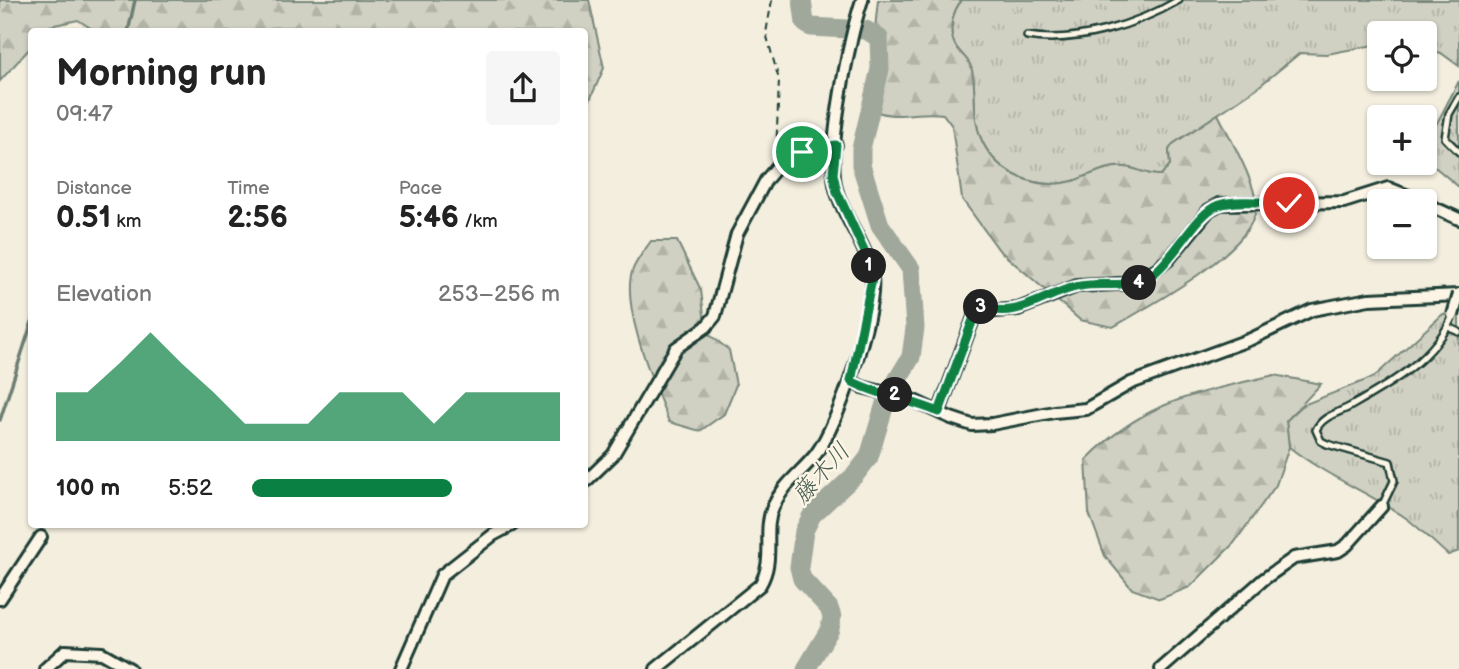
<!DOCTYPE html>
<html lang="en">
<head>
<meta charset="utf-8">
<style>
	body { margin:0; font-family:"Balsamiq Sans","Klee One",sans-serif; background:#f6f6f6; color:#222; height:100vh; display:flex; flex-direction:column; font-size:26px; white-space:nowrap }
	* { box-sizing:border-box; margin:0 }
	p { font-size:23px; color:#767676 }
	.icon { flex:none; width:38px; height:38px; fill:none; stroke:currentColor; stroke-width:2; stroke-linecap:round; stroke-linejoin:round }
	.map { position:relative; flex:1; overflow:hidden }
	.side { position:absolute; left:28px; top:28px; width:560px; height:500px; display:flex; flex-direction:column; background:#fff; border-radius:7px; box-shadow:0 2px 5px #0004 }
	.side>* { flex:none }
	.fabs { position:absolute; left:1367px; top:21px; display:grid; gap:14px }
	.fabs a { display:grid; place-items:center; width:70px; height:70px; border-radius:7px; background:#fff; box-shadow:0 2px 5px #0004; font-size:35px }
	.pin { position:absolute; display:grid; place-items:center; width:60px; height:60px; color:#fff; margin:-30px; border:4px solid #fff; border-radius:50%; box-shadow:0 2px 7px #0007 }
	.km { position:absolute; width:35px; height:35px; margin:-18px; border-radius:50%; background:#222; color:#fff; font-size:19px; line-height:35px; text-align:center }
	.round { display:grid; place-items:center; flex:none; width:74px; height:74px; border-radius:7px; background:#f6f6f6 }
	.headline { display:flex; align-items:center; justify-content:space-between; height:119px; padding:0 28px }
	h1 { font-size:38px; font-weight:800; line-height:52px }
	.metrics { display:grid; grid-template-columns:repeat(3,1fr); gap:10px; height:119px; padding:7px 28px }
	.metrics div { display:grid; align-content:center }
	.metrics b { font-size:30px; font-weight:800 }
	.metrics small { font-size:19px; font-weight:400 }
	.metrics p { font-size:19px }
	.chart { height:196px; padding:14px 28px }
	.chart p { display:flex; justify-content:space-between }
	.chart svg { width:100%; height:126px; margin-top:7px; fill:#0b8043; opacity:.7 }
	ul { padding:0 28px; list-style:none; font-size:23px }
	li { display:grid; grid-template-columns:112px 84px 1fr; align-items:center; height:52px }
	li i { height:18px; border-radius:9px; background:#0b8043 }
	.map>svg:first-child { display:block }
	.grass { fill:url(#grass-tufts); stroke:#78877b; stroke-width:2 }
	.forest { fill:url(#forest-firs); stroke:#78877b; stroke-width:2 }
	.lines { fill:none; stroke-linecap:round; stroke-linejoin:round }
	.stream { stroke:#6c7d72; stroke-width:3.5 }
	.river { stroke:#a0a89b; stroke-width:19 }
	.lane-casing { stroke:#1f3d34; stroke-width:10 }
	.street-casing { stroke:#1f3d34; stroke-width:16 }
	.path { stroke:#1f3d34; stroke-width:2; stroke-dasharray:7 5; stroke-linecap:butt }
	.lane { stroke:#fcf5e5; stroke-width:5 }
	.street { stroke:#fcf5e5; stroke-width:10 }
	.street-bridge-casing { stroke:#1f3d34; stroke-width:16; stroke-linecap:butt }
	.street-bridge { stroke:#fcf5e5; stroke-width:10 }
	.route-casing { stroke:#fff; stroke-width:14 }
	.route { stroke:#0b8043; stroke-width:9 }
	.labels { text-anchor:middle; stroke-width:5; stroke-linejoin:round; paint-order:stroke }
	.water-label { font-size:24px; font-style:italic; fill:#465d53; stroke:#fcf5e5 }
</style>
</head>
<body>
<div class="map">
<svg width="1459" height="669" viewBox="0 0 1459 669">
	<defs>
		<pattern id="grass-tufts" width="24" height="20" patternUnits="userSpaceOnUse" patternTransform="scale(1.75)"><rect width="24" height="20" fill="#d0d1c2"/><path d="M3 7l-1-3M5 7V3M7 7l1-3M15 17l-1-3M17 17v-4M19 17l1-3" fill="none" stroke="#b2b4a7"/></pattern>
		<pattern id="forest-firs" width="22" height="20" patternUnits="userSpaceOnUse" patternTransform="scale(1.75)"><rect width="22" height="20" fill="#d0d1c2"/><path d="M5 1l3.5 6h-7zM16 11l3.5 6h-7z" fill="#b2b4a7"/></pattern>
	</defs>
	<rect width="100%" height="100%" fill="#f3eede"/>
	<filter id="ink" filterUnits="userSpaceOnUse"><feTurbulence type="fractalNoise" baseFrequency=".0143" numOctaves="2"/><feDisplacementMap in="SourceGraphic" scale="14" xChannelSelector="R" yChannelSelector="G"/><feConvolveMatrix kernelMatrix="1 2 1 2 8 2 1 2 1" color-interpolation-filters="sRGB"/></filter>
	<g filter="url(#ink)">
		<g class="grass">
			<path d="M 962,0 L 1459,0 L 1459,66 L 1441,53 L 1425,48 L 1424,33 L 1379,33 L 1379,44 L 1327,54 L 1300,53 L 1257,88 L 1173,144 L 1169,150 L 1170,165 L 1161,175 C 1147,176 1138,168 1125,167 C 1107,165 1089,176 1073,181 C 1038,191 998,175 982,141 C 970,113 978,89 971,67 C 969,59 959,53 955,45 C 948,31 952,11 962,0 Z"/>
			<polygon points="1459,81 1459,187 1430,163 1427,142"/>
			<path d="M 1443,314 L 1459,317 L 1459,551 L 1448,555 C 1434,543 1421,529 1406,518 C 1367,491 1327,477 1289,447 L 1286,421 L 1303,405 L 1374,377 Z"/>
		</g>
		<g class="forest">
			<polygon points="0,0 589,0 604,68 585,111 584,32 308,32 298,27 271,28 268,32 97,32 78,20 50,26 45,31 32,32 31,47 0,81"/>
			<path d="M 878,0 L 962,0 C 952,11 948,31 955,45 C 959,53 969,59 971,67 C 978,89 970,113 982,141 C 998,175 1038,191 1073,181 C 1089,176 1107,165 1125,167 C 1137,168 1147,176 1161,175 L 1170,165 L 1169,150 L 1173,144 L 1218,114 C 1228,135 1259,187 1256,209 C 1251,252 1149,306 1113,327 L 1080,320 L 999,250 L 962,199 L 952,126 L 943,114 C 918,110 896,121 873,110 L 872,57 Z"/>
			<path d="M 651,241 L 677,241 L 701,290 L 706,332 L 729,350 L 736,385 L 724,414 L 700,431 L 669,422 C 655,387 619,304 633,269 C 637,259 645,250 651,241 Z"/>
			<path d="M 1274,375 L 1321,384 L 1286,421 L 1289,447 L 1276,485 L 1234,543 L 1190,587 L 1160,599 L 1132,589 L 1105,556 L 1089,513 L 1086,460 C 1145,400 1195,394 1274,375 Z"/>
		</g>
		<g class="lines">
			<g class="stream">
				<polyline points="128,32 135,0"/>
				<polyline points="0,420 32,322"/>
			</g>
			<polyline class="river" points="802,0 805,23 811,27 866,30 879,38 880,69 861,149 861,165 880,225 911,269 915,328 911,357 887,397 869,457 855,475 812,515 804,531 799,567 802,579 829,608 832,617 830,629 806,669"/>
			<defs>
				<g id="lane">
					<path d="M 1027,36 C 1076,44 1136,25 1179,0"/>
					<polyline points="1459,97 1449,114 1445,138 1459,152"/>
					<polyline points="1448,327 1459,332"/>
					<path d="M 1382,506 L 1394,481 L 1390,462 L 1327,444 L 1321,441 L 1316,430 C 1322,416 1339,413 1351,406 C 1390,384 1436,358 1453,315"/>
				</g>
				<g id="street">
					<polyline points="1424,203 1459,219"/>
					<polyline points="851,381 862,387 910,399 951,418 972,425 992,424 1054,412 1086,409 1131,383 1251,339 1312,310 1369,299 1459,295"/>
					<polyline points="939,412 978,306 996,311 1018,309 1077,286 1138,283 1168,260 1209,210 1220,204 1344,202 1388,188 1421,201"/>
					<polyline points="584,483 613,455 676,348 706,327 715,316 737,234 766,180 776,168 802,152 836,145"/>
					<polyline points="0,599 41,537"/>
					<polyline points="45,669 65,651 102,653 130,669"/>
					<polyline points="401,669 442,575 493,535 512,525"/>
					<path d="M 656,669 L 760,585 C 776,558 762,532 773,507 C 783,484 801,473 816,454 C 838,425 876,314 872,278 C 868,245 844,220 836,189 C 826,151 849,40 862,0"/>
					<polyline points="1161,669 1264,579 1294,558 1338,551 1347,545 1382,506"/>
				</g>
			</defs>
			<use href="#lane" class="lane-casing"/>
			<use href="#street" class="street-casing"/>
			<polyline class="path" points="772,0 766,33 779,80 776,154"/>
			<use href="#lane" class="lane"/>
			<use href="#street" class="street"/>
			<defs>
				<polyline id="street-bridge" points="1453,315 1459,294"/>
			</defs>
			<use href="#street-bridge" class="street-bridge-casing"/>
			<use href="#street-bridge" class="street-bridge"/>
		</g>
	</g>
	<g class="lines" filter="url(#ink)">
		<defs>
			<path id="route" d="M 802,152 L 836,145 L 833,174 L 837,192 L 865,252 L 872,279 L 851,381 C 877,395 911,400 939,412 L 978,306 C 1020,322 1044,292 1080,286 C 1106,281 1130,291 1153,274 C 1175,258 1197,212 1219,205 C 1239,199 1268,203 1289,203"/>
		</defs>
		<use href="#route" class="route-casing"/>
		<use href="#route" class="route"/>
	</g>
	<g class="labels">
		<g class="water-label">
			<text transform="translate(821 473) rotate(-48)" y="8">藤木川</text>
		</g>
	</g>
</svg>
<div class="fabs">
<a><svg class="icon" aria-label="locate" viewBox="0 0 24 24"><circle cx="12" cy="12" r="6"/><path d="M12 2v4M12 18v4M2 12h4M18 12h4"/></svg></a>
<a>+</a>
<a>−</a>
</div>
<div class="pin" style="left:802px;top:152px;background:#1e9e55"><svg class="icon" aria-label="arrive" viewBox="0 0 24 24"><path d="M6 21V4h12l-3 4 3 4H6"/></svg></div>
<div class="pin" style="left:1289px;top:203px;background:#d93025"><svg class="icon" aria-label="check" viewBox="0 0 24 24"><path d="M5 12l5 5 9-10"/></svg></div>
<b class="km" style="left:869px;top:266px">1</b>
<b class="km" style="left:895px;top:395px">2</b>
<b class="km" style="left:981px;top:307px">3</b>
<b class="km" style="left:1139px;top:283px">4</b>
<section class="side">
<div class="headline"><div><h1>Morning run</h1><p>09:47</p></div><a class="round"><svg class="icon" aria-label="share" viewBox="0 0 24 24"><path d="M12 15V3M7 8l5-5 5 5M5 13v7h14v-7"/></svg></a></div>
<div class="metrics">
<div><p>Distance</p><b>0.51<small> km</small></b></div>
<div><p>Time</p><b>2:56</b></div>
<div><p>Pace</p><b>5:46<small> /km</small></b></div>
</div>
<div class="chart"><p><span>Elevation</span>253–256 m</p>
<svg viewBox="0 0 160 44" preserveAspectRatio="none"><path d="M0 44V27L10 27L20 17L30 6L40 17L50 27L60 38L70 38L80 38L90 27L100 27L110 27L120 38L130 27L140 27L150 27L160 27V44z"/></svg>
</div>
<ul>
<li><b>100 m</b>5:52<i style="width:65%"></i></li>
</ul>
</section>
</div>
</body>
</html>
